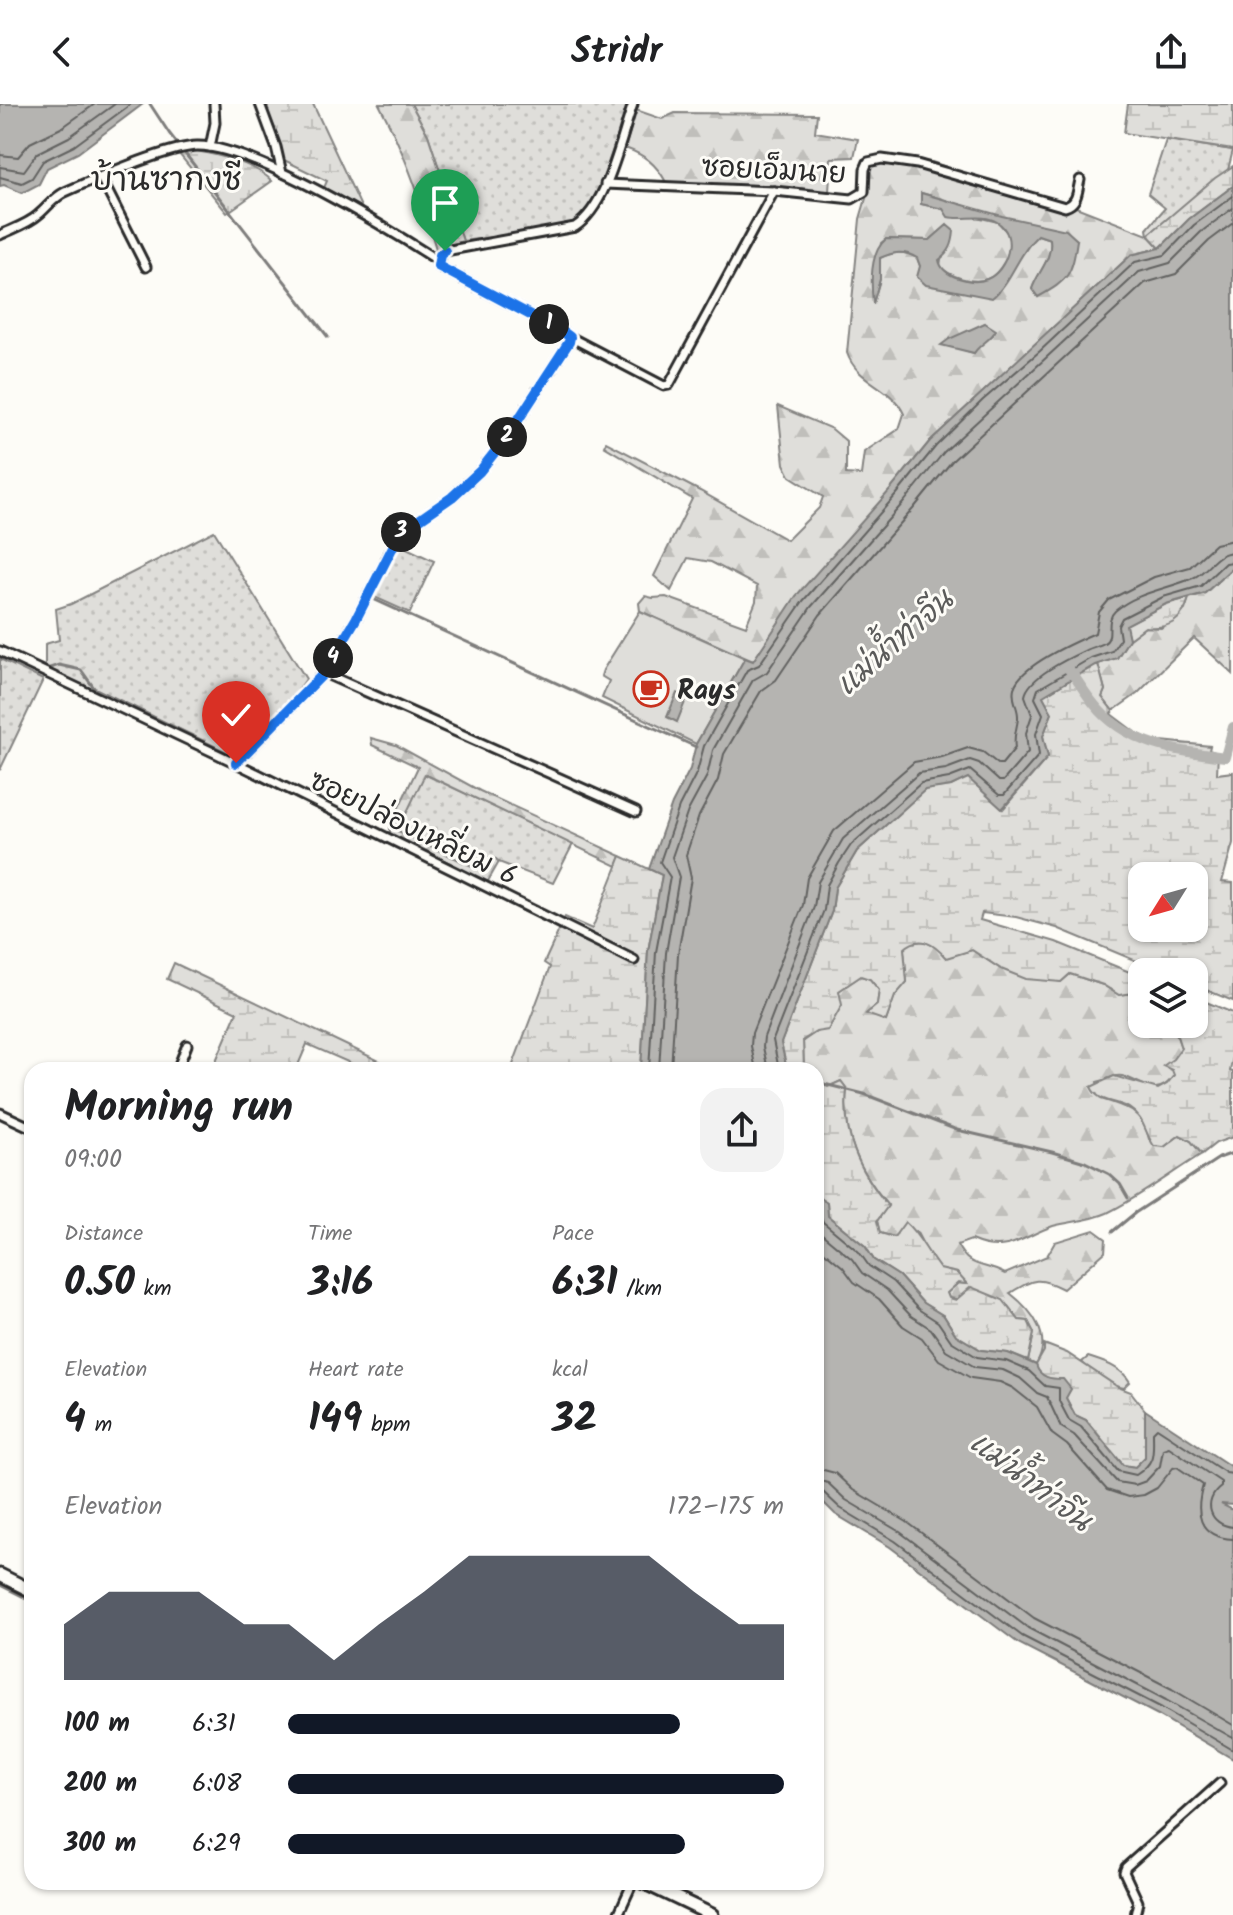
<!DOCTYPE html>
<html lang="en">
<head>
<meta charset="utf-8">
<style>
	body { margin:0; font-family:Kalam,"Playpen Sans Thai",sans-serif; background:#f2f2f2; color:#202124; height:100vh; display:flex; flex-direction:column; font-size:30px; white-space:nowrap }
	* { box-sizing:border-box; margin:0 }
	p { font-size:26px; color:#757577 }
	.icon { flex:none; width:44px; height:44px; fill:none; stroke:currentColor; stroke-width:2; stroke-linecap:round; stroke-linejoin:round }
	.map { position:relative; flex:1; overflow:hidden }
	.drawer { position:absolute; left:24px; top:958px; width:800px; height:828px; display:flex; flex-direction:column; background:#fff; border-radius:24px; box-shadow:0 2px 6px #0004 }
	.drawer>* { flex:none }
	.needle { width:52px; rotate:233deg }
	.controls { position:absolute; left:1128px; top:758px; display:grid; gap:16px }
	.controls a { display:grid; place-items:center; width:80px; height:80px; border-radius:16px; background:#fff; box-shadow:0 2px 6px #0004; font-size:40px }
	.pin { position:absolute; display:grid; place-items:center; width:68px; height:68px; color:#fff; margin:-82px -34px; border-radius:50% 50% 50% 0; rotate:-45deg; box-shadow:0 0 8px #0007 }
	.pin .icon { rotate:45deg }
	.km { position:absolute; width:40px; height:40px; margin:-20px; border-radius:50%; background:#222; color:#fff; font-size:22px; line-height:40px; text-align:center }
	.round { display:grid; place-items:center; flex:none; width:84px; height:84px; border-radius:24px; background:#f2f2f2 }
	.headline { display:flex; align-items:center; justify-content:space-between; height:136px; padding:0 40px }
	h1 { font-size:44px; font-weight:700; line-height:60px }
	.metrics { display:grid; grid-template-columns:repeat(3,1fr); gap:12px; height:136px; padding:8px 40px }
	.metrics div { display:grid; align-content:center }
	.metrics b { font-size:40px; font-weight:700 }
	.metrics small { font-size:22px; font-weight:400 }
	.metrics p { font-size:22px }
	.chart { height:224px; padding:16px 40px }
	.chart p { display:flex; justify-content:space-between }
	.chart svg { width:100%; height:144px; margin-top:8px; fill:#111827; opacity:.7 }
	ul { padding:0 40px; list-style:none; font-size:26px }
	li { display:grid; grid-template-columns:128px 96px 1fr; align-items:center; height:60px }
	li i { height:20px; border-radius:10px; background:#111827 }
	header { display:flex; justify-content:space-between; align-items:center; height:104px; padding:0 40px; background:#fff; font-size:36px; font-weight:700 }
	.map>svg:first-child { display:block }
	.grass { fill:url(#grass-dots); stroke:#858482; stroke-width:2 }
	.forest { fill:url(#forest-firs); stroke:#858482; stroke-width:2; fill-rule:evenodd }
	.wetland { fill:url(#wetland-marsh); stroke:#858482; stroke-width:2; fill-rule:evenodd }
	.garden { fill:#dfdeda; stroke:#858482; stroke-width:2 }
	.water { fill:#b5b4b1; stroke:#7e7d7b; stroke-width:2 }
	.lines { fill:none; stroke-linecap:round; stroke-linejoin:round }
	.shore { stroke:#626261; stroke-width:2 }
	.stream { stroke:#7e7d7b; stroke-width:3 }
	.canal { stroke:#b5b4b1; stroke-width:10 }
	.street-casing { stroke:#2b2b2b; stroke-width:13 }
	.secondary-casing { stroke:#2b2b2b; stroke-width:17 }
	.street { stroke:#fdfcf7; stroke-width:7 }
	.secondary { stroke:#fdfcf7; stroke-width:11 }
	.route-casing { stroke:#fff; stroke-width:16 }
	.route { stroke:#1a73e8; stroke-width:10 }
	.labels { text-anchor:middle; stroke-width:6; stroke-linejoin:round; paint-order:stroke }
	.street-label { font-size:28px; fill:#2b2b2b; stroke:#fdfcf7 }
	.poi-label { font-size:28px; font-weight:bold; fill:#2b2b2b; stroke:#fdfcf7; text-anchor:start }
	.water-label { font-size:30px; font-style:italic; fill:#5b5b5a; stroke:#fdfcf7 }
	.quarter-label { font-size:32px; fill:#2b2b2b; stroke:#fdfcf7 }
</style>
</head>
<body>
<header><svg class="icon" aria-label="back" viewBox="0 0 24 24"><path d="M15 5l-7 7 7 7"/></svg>Stridr<svg class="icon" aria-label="share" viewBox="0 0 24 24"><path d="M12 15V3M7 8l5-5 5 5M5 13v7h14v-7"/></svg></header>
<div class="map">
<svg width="1233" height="1811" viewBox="0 0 1233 1811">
	<defs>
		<pattern id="grass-dots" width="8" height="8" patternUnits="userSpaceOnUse" patternTransform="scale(2)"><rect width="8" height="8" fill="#dfdeda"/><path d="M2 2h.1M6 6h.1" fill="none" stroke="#c0bfbb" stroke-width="1.8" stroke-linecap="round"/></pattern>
		<pattern id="forest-firs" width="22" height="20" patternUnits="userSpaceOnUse" patternTransform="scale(2)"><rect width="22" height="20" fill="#dfdeda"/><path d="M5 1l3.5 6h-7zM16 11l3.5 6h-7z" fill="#c0bfbb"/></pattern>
		<pattern id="wetland-marsh" width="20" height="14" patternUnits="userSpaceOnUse" patternTransform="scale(2)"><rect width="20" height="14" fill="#dfdeda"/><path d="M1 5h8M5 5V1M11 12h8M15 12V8" fill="none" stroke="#c0bfbb"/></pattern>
	</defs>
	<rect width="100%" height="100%" fill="#fdfcf7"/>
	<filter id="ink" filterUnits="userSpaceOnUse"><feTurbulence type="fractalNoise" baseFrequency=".0125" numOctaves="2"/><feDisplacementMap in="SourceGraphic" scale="16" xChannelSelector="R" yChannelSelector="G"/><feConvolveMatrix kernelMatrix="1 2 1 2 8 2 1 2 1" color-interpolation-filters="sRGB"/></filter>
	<g filter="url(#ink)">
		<g class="grass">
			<polygon points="411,0 629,0 591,107 579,118 563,123 463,137 428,31"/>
			<polygon points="1166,36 1233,46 1228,66 1148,131 1147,125 1165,104 1148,90"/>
			<polygon points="214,427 306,575 287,602 233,653 225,652 58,572 45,561 45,540 59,536 56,505 71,500"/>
			<polygon points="398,440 434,457 410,509 370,491"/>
			<polygon points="0,555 43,576 0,666"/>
			<polygon points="424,670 573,740 553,779 486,753 479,765 403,731 398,726"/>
		</g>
		<g class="forest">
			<path d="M 379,0 L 411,0 L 428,31 L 463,137 L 436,145 C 421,94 404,47 379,0 Z"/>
			<path d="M 636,6 L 662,15 L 675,9 L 817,10 L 815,28 L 858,35 L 854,53 L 831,54 L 829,88 L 666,78 C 656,60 645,51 625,44 Z"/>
			<path d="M 865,55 L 932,58 L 1001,82 L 1058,96 L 1148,131 L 1160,144 L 1131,151 L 930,337 L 753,557 L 640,507 L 639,499 L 645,492 L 653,494 L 666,493 L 746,522 L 756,497 L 757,482 L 711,458 L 688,454 L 671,487 L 654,472 L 692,395 L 604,342 L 606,338 L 700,387 L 787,436 L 819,404 L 823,393 L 790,372 L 784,360 L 778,302 L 832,325 L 846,337 L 846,370 L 861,371 L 864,348 L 899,325 L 904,310 C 893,283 857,279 847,249 L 860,115 L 869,84 ZM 922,89 L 1077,136 L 1038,193 L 1032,185 C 1039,166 1053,155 1050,135 L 1038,131 L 1027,142 L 999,188 L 920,162 L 917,154 C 904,146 893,148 880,154 L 880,175 L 873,198 L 881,139 L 886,135 L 930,136 L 946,122 L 940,162 C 949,173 973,180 987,175 C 999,171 1014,146 1009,133 C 1008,128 1001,122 998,118 L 921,100 ZM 985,219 L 993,231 L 980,239 L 974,249 L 960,245 L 974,225 Z"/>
			<polygon points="1233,463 1233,570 1194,534 1137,590 1113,607 1102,593 1105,586 1098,560 1117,554 1129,535 1145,523 1161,524 1185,506 1189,494 1205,489"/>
			<polygon points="371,634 396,641 480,687 621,752 617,762 425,670 398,727 478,765 486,753 496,755 499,758 487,779 398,736 390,731 390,722 418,663 372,641"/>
			<path d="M 924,837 L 936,843 L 946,853 L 972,846 L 1001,865 L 1061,878 L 1070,870 L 1103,881 L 1119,891 L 1142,888 L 1142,920 L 1173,920 L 1181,944 C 1174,953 1169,960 1175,972 C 1154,996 1145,978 1122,972 C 1113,970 1105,977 1097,978 L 1101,995 C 1125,1002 1143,1007 1149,1035 L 1164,1043 L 1180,1031 L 1191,1037 L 1202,1050 C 1171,1069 1140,1093 1107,1109 C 1089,1117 1071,1117 1053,1122 C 1021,1133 1007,1152 971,1136 L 957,1141 C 970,1166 983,1158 1005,1170 L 1047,1152 L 1055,1138 L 1094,1126 L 1106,1135 L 1105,1148 L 1063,1185 C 1038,1172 1034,1175 1010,1189 C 1033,1207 1053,1233 1036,1261 L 1028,1257 L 1034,1229 L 1028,1217 L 1019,1216 L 1008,1202 L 949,1194 L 947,1189 L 958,1179 L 965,1180 L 957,1169 L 940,1166 L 927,1148 L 916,1127 L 894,1133 L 880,1129 L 877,1117 L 888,1101 C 859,1066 842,1032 847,985 L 841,977 L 828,983 L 816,978 L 816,966 L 804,966 L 803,937 L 816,928 L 838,887 L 861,872 L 870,875 L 879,886 L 877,901 L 867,909 L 886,917 L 895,891 L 907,878 L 904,845 L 910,839 Z"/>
			<path d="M 1088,1253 C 1103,1258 1122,1263 1130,1278 L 1124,1284 C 1114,1283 1088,1266 1082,1258 Z"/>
		</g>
		<g class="wetland">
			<polygon points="268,0 313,0 363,107 323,86 327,77 282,55 267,11"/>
			<polygon points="1128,0 1233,0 1233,46 1124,29"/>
			<path d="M 190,46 C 215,50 253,58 272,77 L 227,109 L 179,50 Z"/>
			<polygon points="1233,62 1233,82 1189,115 1160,144 1148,131 1215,74"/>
			<path d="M 1189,494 C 1182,518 1169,525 1145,523 L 1129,535 L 1125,521 L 1166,500 Z"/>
			<path d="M 1098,560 L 1105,586 L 1102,593 L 1113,607 L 1111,610 L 1135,628 L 1151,636 L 1210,642 L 1209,646 L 1218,649 L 1217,670 L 1233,668 L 1233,739 L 1222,778 L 1233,779 L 1233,897 L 1194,881 L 1194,868 L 1163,868 L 1057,824 L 1016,813 L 982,809 L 980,816 L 1056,838 L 1142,873 L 1142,888 L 1119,891 L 1103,881 L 1070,870 L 1061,878 L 1026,875 L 1001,865 L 972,846 L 946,854 C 934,840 920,830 904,845 L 907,878 L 895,892 L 886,917 L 866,910 L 877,901 L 879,886 L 870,875 L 861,872 L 839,887 L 842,901 L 828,926 L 816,928 L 803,936 L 804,966 L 787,966 L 781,939 L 832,807 L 835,784 L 857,747 L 925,685 L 951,682 L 968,673 L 1003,705 L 1048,653 L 1043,632 L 1052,609 L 1042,592 ZM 1142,772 L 1194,772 L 1194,824 L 1142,824 Z"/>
			<polygon points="621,752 662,771 648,847 641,966 511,966 550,863 544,859 565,813 592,825"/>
			<polygon points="174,859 398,966 366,966 307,940 296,966 212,966 237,908 167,875"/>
			<path d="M 1194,893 L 1233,909 L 1233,953 L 1230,967 L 1233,968 L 1233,1033 L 1216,1039 L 1202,1050 L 1191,1037 L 1180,1031 L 1164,1043 L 1154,1042 C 1144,1028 1145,1014 1129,1004 C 1115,995 1099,1000 1091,983 L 1114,972 L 1158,985 L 1167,980 L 1174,971 L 1172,966 L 1163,962 L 1173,955 L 1181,944 L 1173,920 L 1194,920 Z"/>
			<path d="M 841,977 L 847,985 C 842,1032 859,1066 888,1102 L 877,1117 L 880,1129 L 894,1133 L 905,1118 C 920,1131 927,1149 940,1165 L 957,1169 L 967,1180 L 958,1179 L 947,1189 L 949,1194 L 956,1196 L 971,1183 L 1003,1196 L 1019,1216 L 1028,1217 L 1034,1229 L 1028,1257 L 1008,1249 L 981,1246 L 956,1231 L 944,1212 L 923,1199 L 899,1172 L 874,1156 L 865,1142 L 828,1112 L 827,1098 L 816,1091 L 816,978 L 828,983 Z"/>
			<polygon points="1044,1240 1067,1249 1118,1283 1131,1288 1145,1306 1145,1353 1135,1363 1123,1361 1086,1316 1075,1311 1066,1294 1038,1267 1036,1261 1044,1247"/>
		</g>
		<polygon class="garden" points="640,507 745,554 696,640 602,594 609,577 601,572 603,566"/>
		<g class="water">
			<polygon points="0,0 143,0 78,49 47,64 39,80 22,89 4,81 0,82"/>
			<polygon points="1233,82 1233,463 1205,489 1166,500 1126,521 1129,535 1117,554 1095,561 1043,592 1052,609 1043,632 1048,653 1002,705 968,674 951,682 925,686 857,747 835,784 832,807 781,939 787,966 641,966 648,847 662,771 649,765 672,700 690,665 696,640 745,554 753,557 796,492 890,386 930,337 1131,151 1160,144 1189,115"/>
			<path d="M 921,89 L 1002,112 L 1066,126 L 1077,136 C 1072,171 1069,176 1038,193 L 1032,185 C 1038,167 1053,155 1050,135 L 1038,131 C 1018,149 1012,178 992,194 L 926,181 L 917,173 L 920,162 L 917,154 C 904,146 893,148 880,154 L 880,175 L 873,200 C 871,180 869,149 886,135 L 930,136 L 947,121 L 954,127 C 953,140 950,148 939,156 C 942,173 972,181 987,175 C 1007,167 1019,131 997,118 C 982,109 964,117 948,113 L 943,105 L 921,100 Z"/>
			<path d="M 985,219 L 996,226 C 991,236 980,240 974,249 L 941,241 L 949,235 Z"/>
			<polygon points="677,589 687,593 677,618 667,613"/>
			<path d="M 816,1091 L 827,1098 L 828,1112 L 865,1142 L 874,1156 L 899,1172 L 923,1199 L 944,1212 L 956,1231 L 981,1246 L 1008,1249 L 1036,1261 C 1040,1274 1051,1275 1063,1275 L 1071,1285 L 1066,1294 L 1075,1311 L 1086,1316 L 1123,1361 L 1135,1363 L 1145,1353 L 1145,1306 L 1233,1364 L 1233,1401 L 1221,1400 L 1233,1406 L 1233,1655 L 1158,1611 L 1018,1539 L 890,1443 L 835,1410 L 816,1391 Z"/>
		</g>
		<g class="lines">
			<g class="shore">
				<polyline points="0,51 18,53 30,39 63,23 95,0"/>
				<polyline points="0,63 24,67 37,49 69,33 115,0"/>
				<polyline points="0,73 22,79 32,74 43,57 74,42 131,0"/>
				<polyline points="649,966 656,848 670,773 660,758 679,703 697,668 704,642 747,566 759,561 803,497 896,391 936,342 983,296 1040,247 1135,158 1165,151 1194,121 1233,92"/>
				<polyline points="659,966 666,849 679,773 672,753 688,707 707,672 713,646 753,576 767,568 811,503 904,398 944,348 1139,168 1170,159 1201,128 1233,104"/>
				<polyline points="671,966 678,850 691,774 686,751 699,712 718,676 724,650 761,587 776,576 820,511 913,405 952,357 1145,179 1176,170 1209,137 1233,119"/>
				<path d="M 756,966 L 751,942 L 752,929 L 803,801 L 807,774 L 834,727 L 914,658 L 942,653 L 968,644 L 983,648 L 998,660 L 1002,660 L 1015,644 C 1013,632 1017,625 1018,614 C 1019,604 1011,596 1014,584 C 1020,562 1074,538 1095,529 L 1099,508 L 1109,496 L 1154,473 L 1190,463 L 1215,440 L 1233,436"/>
				<path d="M 768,966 L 763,943 L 764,933 L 814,803 L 818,778 L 843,735 L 919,669 L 946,665 L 970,656 L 979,659 L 999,677 L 1003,677 L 1028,648 L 1026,629 L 1032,611 L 1025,592 C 1028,573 1069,554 1086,546 C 1092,543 1098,542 1104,539 C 1115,533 1104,517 1115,507 C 1137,488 1168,485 1193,474 C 1209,467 1214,449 1233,448"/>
				<polyline points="779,966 773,936 824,806 827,781 839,759 851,741 921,679 949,674 970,666 999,691 1004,691 1039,651 1036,630 1043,610 1035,594 1038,585 1091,554 1112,547 1120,535 1118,522 1122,514 1163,493 1201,482 1225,459 1233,458"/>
				<path d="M 816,1101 L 823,1118 L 859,1148 L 869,1162 L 893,1178 L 918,1205 L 938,1218 L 951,1237 L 977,1253 L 1006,1257 L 1029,1267 L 1045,1282 L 1059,1284 L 1059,1297 L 1069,1316 L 1081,1323 L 1118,1367 L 1136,1371 C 1156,1358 1153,1349 1153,1328 L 1157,1324 L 1226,1369 L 1233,1370"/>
				<path d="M 816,1125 L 852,1155 L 862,1169 L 887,1186 L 911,1212 L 931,1225 L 946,1246 L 975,1263 L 1003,1266 L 1020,1274 L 1037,1289 L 1047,1293 L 1061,1323 L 1074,1331 L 1117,1378 L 1135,1381 L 1146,1377 L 1160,1362 L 1163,1345 L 1169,1343 L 1221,1378 L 1221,1383 C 1202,1397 1209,1421 1233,1423"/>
				<path d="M 816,1141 L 843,1163 L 854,1178 L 879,1195 L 903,1222 L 922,1234 L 939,1256 L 971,1274 L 1000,1278 L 1013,1284 L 1037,1303 L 1052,1330 L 1067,1341 L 1107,1386 L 1128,1393 L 1144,1391 L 1157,1384 L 1173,1364 L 1177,1363 L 1203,1381 C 1195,1408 1197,1433 1233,1435"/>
				<polyline points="816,1364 835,1369 853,1386 907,1418 1034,1514 1172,1585 1233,1621"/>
				<polyline points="816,1376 828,1379 846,1396 900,1428 1028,1524 1166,1596 1233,1634"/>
				<polyline points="816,1386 823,1388 840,1404 895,1437 1022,1532 1162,1604 1233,1646"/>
			</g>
			<g class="stream">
				<polyline points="150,0 169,29 328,233"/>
				<polyline points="373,495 696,643"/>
				<polyline points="0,543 47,565 59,561 81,566 94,584 230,650"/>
				<polyline points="816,978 864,990 957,1026 1052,1048 1085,1058 1109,1070 1120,1080 1128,1094"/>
				<polyline points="1112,1128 1135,1109 1219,1054 1233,1049"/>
				<polyline points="0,1481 32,1497"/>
			</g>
			<path class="canal" d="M 1068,564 C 1077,575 1084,588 1094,600 C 1126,641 1177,647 1225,653 L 1233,623"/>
			<defs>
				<g id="street">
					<polyline points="260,0 276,43 282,69"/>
					<polyline points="210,43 215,19 214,0"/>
					<polyline points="101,74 146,163"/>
					<path d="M 605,80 L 774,87 L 852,95 L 864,88 L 865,65 L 868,58 L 882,55 L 917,60 L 1065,103 C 1078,99 1077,88 1080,76"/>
					<path d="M 0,131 C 12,125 28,120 38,111 C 48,103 53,94 65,88 C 94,75 168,43 197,42 C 251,41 389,125 437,156"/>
					<polyline points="570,233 664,282 669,281 774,87"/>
					<polyline points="0,547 236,659 634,856"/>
					<polyline points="324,569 636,708"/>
					<path d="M 236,659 L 324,569 L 356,515 L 400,429 L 452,393 L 480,367 L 509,330 L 569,238 L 570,233 L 566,230 L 438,162 L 440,151 L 445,147 L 575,123 C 608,101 620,37 633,0"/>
					<polyline points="177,966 187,941"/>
					<polyline points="0,1009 32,1024"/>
					<polyline points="618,1811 633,1778"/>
					<polyline points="1135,1811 1138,1798 1124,1768 1126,1763 1220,1679"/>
				</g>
				<g id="secondary">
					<polyline points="0,1471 32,1487"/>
					<polyline points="643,1778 712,1811"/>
				</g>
			</defs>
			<use href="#street" class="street-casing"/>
			<use href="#secondary" class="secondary-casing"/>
			<use href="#street" class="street"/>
			<use href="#secondary" class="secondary"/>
		</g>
	</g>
	<g class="lines" filter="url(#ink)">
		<defs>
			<polyline id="route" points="236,659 324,569 356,515 400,429 452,393 480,367 509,330 569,238 570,233 566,230 438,162 440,151 445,147"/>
		</defs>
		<use href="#route" class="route-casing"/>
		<use href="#route" class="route"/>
	</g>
	<defs>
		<symbol id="cafe-ring" viewBox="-11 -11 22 22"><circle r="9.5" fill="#fdfcf7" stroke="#c8321e" stroke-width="1.5"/><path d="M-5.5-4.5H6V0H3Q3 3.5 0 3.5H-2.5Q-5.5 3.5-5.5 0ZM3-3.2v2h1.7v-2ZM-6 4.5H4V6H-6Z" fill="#c8321e"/></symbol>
	</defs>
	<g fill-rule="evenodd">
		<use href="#cafe-ring" x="631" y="565" width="40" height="40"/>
	</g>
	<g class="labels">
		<g class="street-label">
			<text transform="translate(774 65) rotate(3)" y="10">ซอยเอ็มนาย</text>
			<text transform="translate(414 723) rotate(26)" y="10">ซอยปล่องเหลี่ยม 6</text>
		</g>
		<g class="poi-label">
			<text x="677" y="595">Rays</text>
		</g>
		<g class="water-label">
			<text transform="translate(894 538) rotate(-41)" y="10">แม่น้ำท่าจีน</text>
			<text transform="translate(1031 1377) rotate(37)" y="10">แม่น้ำท่าจีน</text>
		</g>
		<g class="quarter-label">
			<text x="166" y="86">บ้านซากงซี</text>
		</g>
	</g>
</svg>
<div class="controls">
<a><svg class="needle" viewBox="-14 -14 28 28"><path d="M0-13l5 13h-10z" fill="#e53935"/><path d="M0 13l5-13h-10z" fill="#757577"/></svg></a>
<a><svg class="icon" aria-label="layers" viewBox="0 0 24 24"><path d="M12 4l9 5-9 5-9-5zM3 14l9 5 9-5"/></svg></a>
</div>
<div class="pin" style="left:445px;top:147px;background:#1e9e55"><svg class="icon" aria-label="arrive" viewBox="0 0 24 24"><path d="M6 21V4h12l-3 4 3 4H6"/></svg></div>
<div class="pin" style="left:236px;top:659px;background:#d93025"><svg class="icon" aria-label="check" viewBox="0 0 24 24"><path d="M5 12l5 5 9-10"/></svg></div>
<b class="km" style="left:549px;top:220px">1</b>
<b class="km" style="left:507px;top:333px">2</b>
<b class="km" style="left:401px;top:428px">3</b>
<b class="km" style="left:333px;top:554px">4</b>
<section class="drawer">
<div class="headline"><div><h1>Morning run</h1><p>09:00</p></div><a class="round"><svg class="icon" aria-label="share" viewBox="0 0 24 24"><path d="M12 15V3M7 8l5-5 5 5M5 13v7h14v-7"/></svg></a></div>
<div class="metrics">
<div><p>Distance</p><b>0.50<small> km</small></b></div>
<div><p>Time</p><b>3:16</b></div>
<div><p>Pace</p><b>6:31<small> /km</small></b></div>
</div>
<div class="metrics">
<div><p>Elevation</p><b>4<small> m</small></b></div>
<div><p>Heart rate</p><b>149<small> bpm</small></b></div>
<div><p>kcal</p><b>32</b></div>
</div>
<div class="chart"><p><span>Elevation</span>172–175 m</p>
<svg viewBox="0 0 160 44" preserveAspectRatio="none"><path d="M0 44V27L10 17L20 17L30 17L40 27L50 27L60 38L70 27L80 17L90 6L100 6L110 6L120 6L130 6L140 17L150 27L160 27V44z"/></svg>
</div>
<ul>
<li><b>100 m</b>6:31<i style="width:79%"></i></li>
<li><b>200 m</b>6:08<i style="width:100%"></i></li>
<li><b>300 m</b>6:29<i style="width:80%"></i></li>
</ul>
</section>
</div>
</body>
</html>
